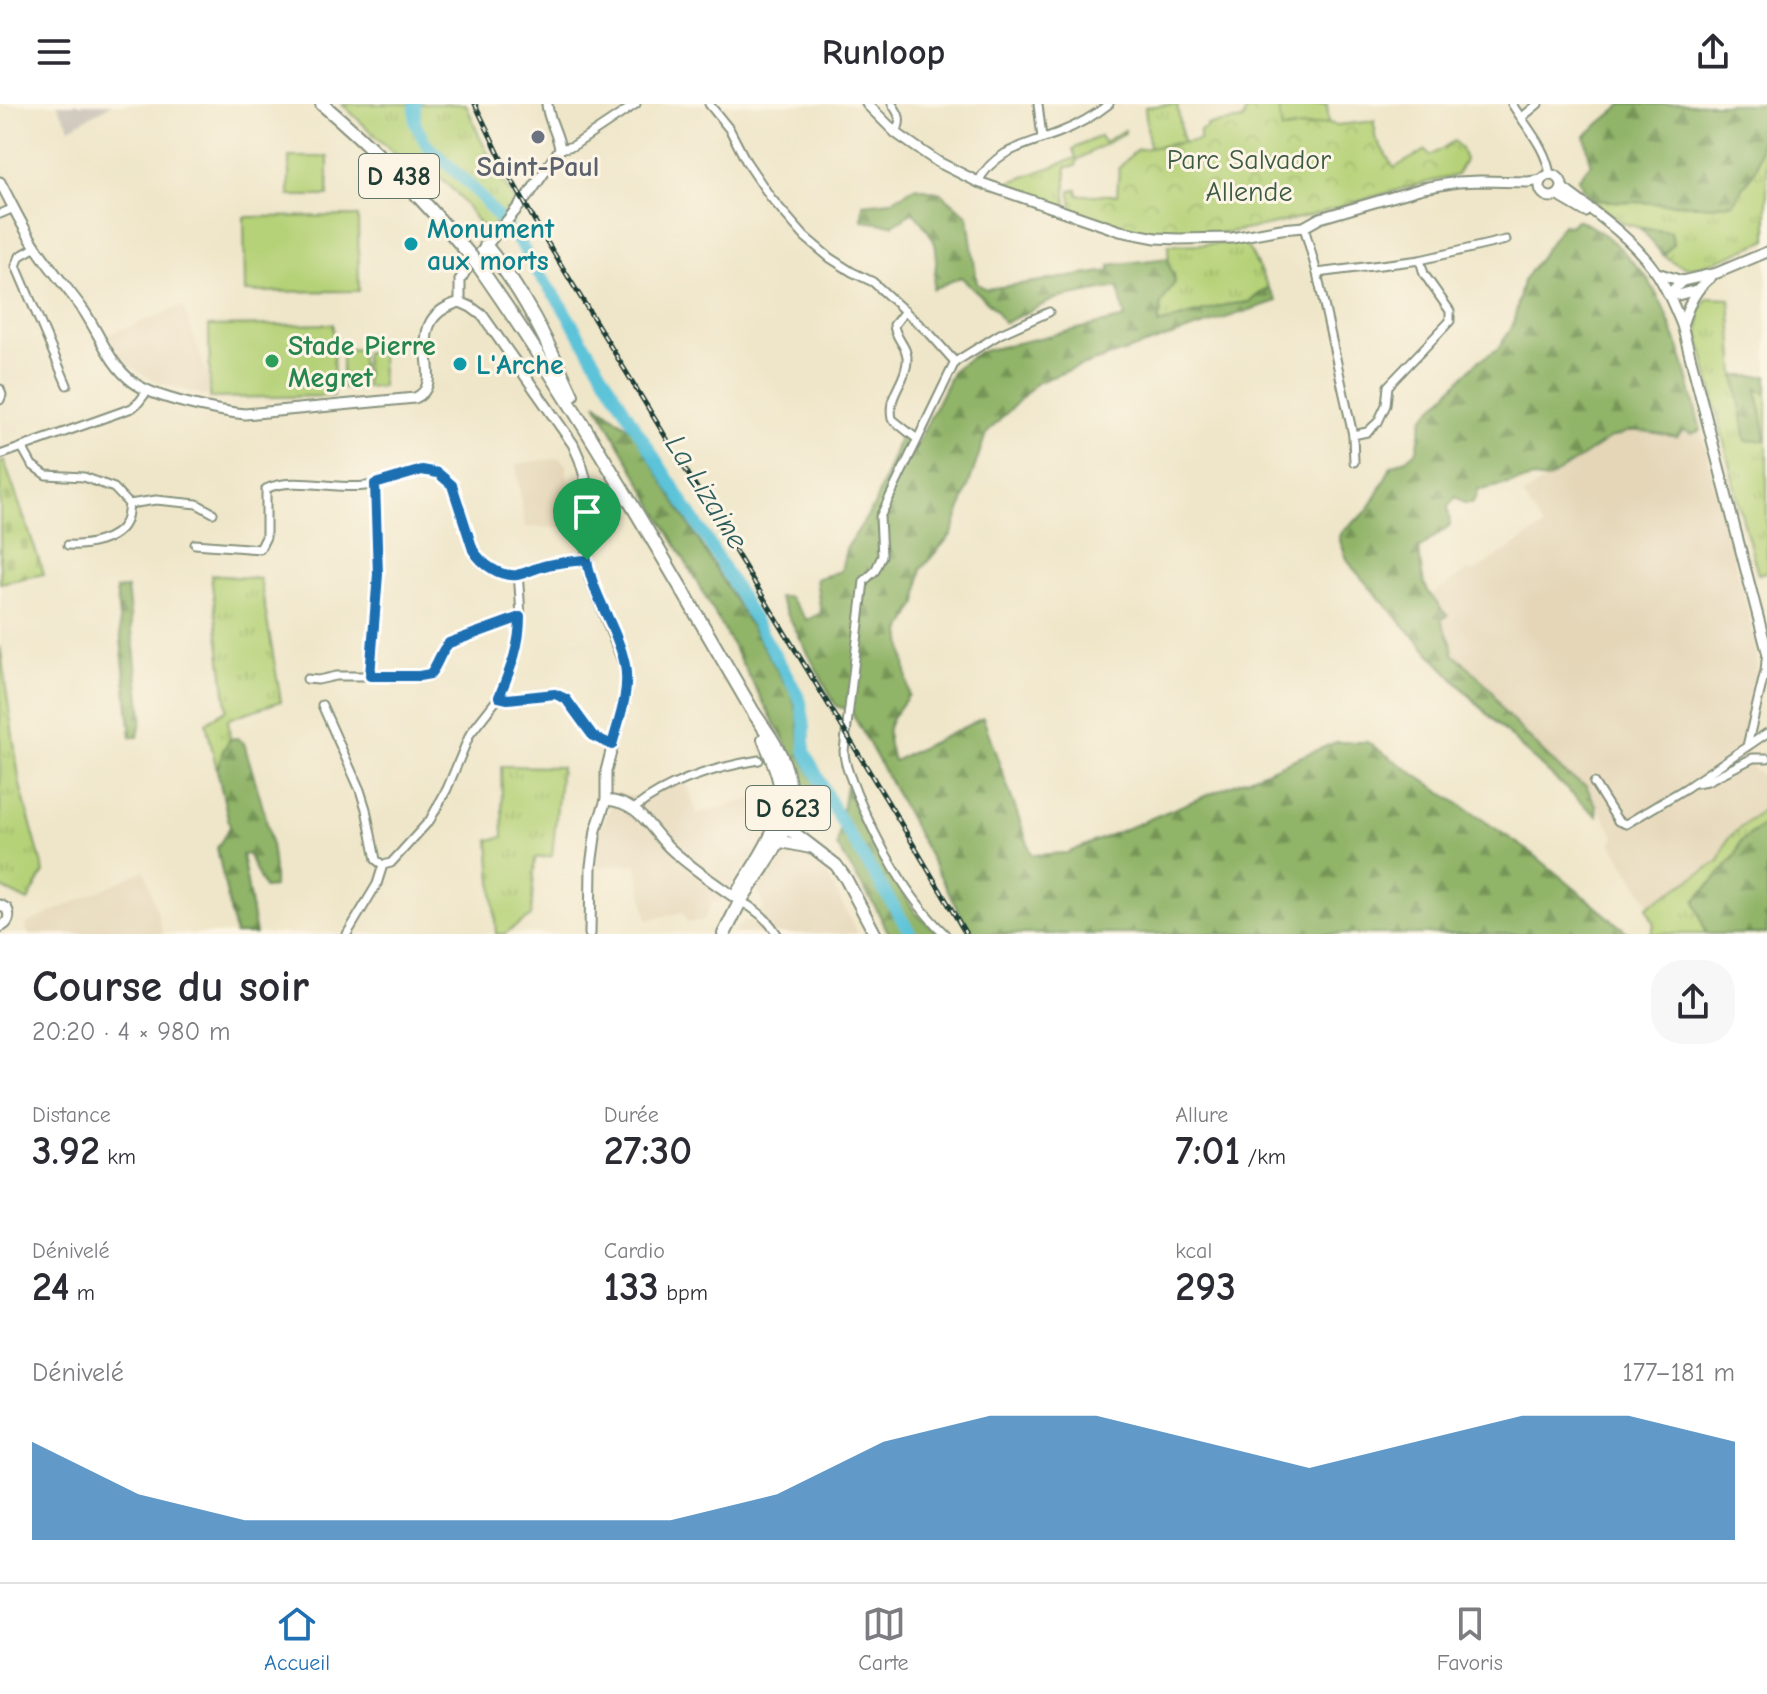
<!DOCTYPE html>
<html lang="fr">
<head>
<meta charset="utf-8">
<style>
	body { margin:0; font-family:"Comic Neue",sans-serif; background:#f7f7f7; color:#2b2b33; height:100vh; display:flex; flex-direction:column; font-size:30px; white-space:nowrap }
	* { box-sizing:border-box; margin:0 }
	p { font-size:26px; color:#7c7c81 }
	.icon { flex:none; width:44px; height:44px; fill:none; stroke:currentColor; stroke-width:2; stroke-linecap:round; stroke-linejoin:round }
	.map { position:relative; height:830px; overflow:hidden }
	.details { display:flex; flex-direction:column; background:#fff; flex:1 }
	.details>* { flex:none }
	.pin { position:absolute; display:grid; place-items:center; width:68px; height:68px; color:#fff; margin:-82px -34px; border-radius:50% 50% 50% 0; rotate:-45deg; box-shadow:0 0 8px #0007 }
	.pin .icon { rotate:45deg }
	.round { display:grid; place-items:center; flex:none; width:84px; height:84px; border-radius:32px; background:#f7f7f7 }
	.head { display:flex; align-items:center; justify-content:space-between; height:136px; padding:0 32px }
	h1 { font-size:44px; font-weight:600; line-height:60px }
	.figures { display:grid; grid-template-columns:repeat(3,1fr); gap:12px; height:136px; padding:8px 32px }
	.figures div { display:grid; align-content:center }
	.figures b { font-size:40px; font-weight:600 }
	.figures small { font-size:22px; font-weight:400 }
	.figures p { font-size:22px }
	.chart { height:224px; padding:16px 32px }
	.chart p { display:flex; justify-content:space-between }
	.chart svg { width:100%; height:144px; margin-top:8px; fill:#1f6fb2; opacity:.7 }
	header { display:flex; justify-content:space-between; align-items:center; height:104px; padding:0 32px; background:#fff; font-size:36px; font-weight:600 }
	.tabs { display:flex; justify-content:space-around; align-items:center; height:112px; border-top:2px solid #e1e1e2; background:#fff; font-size:22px; color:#7c7c81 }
	.tabs a { display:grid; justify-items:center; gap:4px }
	.tabs .on { color:#1f6fb2 }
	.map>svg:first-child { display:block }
	.built { fill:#e4d6b7 }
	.industrial { fill:#c9c3b8 }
	.grass { fill:url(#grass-tufts); stroke:#6a8856; stroke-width:2 }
	.forest { fill:url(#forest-firs); stroke:#58784e; stroke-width:2 }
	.cemetery { fill:url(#cemetery-stones); stroke:#6a8856; stroke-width:2 }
	.park { fill:url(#park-crowns); stroke:#6a8856; stroke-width:2 }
	.pitch { fill:#b6d278; stroke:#6a8856; stroke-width:2 }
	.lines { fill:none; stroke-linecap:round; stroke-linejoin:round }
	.river { stroke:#5cc3d9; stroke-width:12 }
	.minor-casing { stroke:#87927e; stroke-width:11 }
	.tertiary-casing { stroke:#87927e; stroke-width:13 }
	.secondary-casing { stroke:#87927e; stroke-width:15 }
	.primary-casing { stroke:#87927e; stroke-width:16 }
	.minor { stroke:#fff; stroke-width:7 }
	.tertiary { stroke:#fff; stroke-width:9 }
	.secondary { stroke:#fff; stroke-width:11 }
	.primary { stroke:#fff; stroke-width:12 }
	.rail-casing { stroke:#1f3d34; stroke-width:5 }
	.rail { stroke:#fcf5e5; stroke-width:2; stroke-dasharray:6; stroke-linecap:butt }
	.primary-bridge-casing { stroke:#87927e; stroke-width:16; stroke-linecap:butt }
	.primary-bridge { stroke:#fff; stroke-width:12 }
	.route-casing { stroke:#fff; stroke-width:16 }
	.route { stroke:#1f6fb2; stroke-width:10 }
	.worship-dot { fill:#6b7280; stroke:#fcf5e5; stroke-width:3 }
	.culture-dot { fill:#0f9aa8; stroke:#fcf5e5; stroke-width:3 }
	.leisure-dot { fill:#2e9e5b; stroke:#fcf5e5; stroke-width:3 }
	.labels { text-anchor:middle; stroke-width:6; stroke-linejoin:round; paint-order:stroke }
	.shield { fill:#fcf5e5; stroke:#617469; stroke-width:2 }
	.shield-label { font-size:26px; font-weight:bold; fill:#1f3d34 }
	.park-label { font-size:28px; fill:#3d5b42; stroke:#fcf5e5 }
	.worship-label { font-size:28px; font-weight:bold; fill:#5b616d; stroke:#fcf5e5 }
	.culture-label { font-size:28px; font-weight:bold; fill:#0d838f; stroke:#fcf5e5; text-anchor:start }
	.leisure-label { font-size:28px; font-weight:bold; fill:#27864d; stroke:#fcf5e5; text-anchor:start }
	.water-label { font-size:30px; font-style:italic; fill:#2e5e5d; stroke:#fcf5e5 }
</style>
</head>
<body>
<header><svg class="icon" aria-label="menu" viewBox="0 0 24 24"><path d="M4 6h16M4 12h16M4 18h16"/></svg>Runloop<svg class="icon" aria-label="share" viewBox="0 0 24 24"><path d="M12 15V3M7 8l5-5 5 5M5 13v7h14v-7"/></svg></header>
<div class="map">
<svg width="1767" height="830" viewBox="0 0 1767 830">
	<defs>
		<pattern id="grass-tufts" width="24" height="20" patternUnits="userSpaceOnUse" patternTransform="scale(2)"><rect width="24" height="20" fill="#b6d278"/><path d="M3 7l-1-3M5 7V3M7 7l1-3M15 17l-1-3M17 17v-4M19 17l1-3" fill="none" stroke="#9cb568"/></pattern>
		<pattern id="forest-firs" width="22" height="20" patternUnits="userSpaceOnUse" patternTransform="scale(2)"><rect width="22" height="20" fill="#90b468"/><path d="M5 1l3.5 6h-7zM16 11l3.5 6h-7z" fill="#759456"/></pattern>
		<pattern id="cemetery-stones" width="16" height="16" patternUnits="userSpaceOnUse" patternTransform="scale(2)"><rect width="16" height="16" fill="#b6d278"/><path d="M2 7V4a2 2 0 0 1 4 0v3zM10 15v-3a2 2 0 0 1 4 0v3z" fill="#9cb568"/></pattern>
		<pattern id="park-crowns" width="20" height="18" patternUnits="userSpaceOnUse" patternTransform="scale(2)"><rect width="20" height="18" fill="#b6d278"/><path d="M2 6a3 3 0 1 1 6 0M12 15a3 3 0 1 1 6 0" fill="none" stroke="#9cb568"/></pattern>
	</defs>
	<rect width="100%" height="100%" fill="#fcf5e5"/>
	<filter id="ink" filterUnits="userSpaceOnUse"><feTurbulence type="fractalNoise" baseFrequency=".0125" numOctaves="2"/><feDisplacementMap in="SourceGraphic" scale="16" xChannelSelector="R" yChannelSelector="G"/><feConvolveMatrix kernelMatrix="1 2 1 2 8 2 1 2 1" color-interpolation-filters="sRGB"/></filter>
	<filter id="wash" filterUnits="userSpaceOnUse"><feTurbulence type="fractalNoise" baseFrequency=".006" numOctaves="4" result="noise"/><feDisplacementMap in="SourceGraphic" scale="32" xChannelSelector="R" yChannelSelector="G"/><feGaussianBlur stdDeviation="1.8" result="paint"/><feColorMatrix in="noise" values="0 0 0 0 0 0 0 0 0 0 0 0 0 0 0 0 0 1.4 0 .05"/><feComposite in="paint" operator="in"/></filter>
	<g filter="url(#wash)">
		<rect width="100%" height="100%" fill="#efe6c9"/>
		<g class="built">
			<polygon points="183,202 208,274 207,292 160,279 142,270 128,261 120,253 107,231"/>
			<polygon points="1683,326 1692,329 1701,326 1755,538 1758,576 1743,636 1753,665 1767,673 1767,702 1728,734 1719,757 1650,801 1611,738 1615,733 1586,682 1565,670 1537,642 1502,606 1492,587 1470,564 1453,550 1451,538 1441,516 1448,512 1430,492 1469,466 1472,469 1543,423 1523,391 1592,345 1612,333 1618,333 1629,327 1662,330 1677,333"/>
			<polygon points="559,354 566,361 575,424 525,423 516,360"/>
			<polygon points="685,672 697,710 767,691 775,696 772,715 764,737 744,766 721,797 712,798 704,816 687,819 683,808 647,816 637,760 597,763 600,724 609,708 615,688 640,694"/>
			<polygon points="791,747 795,753 811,754 823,763 858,830 733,830 737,824 743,818 752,817 764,803 758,786 760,779 776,755"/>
			<polygon points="145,766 163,830 28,830 26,820"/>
		</g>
		<polygon class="industrial" points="57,0 112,0 70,24"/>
		<g class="grass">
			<polygon points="342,0 466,0 480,34 515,98 486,129 458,91 433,66 420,75"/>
			<polygon points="1177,0 1183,38 1149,44 1145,3"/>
			<path d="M 1767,4 L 1767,136 C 1748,143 1705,166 1686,163 C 1677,162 1670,156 1663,151 L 1673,140 L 1671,128 L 1640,124 L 1623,119 L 1591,96 L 1628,97 L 1762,36 L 1765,8 Z"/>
			<polygon points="1125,26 1125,29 1077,56 1076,62 1066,63 1066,103 1002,81 1076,54 1073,45 1100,32 1104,38"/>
			<polygon points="1244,139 1251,149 1268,183 1249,198 1225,201 1157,221 1161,200 1175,178 1174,170 1169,164 1168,141"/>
			<polygon points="1708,194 1730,195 1735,271 1747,336 1756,285 1767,289 1767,468 1758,470 1740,405 1699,233 1700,205"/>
			<polygon points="211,471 260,475 281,597 228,615 230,635 223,647 217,666 206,619 227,605"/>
			<polygon points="0,542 20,681 44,768 28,797 0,783"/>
			<polygon points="501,662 561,663 552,752 535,754 531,812 504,830 496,830 489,736 503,733"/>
			<polygon points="1767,702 1767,718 1740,738 1736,751 1696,797 1706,830 1651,830 1654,821 1647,803 1719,757 1728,734"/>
		</g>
		<g class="forest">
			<polygon points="1623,0 1767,0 1757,63 1733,99 1713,102 1591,96 1578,75 1591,60 1585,32"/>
			<path d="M 916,83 L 941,89 L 968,112 L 977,179 L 986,185 L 1110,167 L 1110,161 L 1168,154 C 1169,163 1173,169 1175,178 L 1161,200 L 1158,220 L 1225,201 L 1249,198 L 1268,183 L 1277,197 L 1075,264 L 1036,279 L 986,330 L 952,430 L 921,465 L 917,499 L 901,528 L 909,591 C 888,620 881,622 894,657 L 983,614 L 1032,751 L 1067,749 L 1336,638 L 1367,638 L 1532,749 L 1629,830 L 971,830 L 889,676 L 851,607 L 836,602 L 778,493 L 789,493 L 807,516 L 821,509 L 816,475 L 841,467 L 846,445 L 874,402 L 901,330 L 916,342 L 954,265 L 979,248 L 1125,214 L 1118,183 L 1055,195 L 1004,219 L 994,204 L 961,173 L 933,185 C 938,143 942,141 913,108 L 893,121 L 862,117 L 863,100 L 891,97 Z"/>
			<path d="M 1576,116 L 1587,120 L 1605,131 L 1620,144 L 1649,176 L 1663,203 L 1680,245 L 1701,326 L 1692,330 L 1683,326 L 1677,333 C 1667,331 1640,326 1630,327 C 1623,328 1620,333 1612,333 L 1547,376 L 1534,374 L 1481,386 L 1478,385 L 1476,394 L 1472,399 L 1464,399 L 1456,393 L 1448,403 L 1450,421 L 1419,445 C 1422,481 1424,486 1448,512 L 1441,516 L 1451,538 L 1453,550 L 1470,564 L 1492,587 L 1502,606 L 1537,642 L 1565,670 L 1586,682 L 1596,701 L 1597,712 C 1508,636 1429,551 1352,463 L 1346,453 L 1339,434 C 1344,421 1357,418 1366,408 C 1377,394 1384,379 1391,362 L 1406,355 L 1417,346 L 1423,314 L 1478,257 L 1498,245 L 1513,221 L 1523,177 L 1563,120 L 1570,122 Z"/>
			<polygon points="1640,124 1671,128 1673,140 1663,151"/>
			<polygon points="1735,272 1767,272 1767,289 1757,285 1766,336 1746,337"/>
			<polygon points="596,299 632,326 792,591 798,612 800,642 804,658 824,694 823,713 800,678 793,653 724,526"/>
			<polygon points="127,484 142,612 138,633 131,633 116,485"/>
			<path d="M 237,634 L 244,639 C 257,685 276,734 274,783 L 264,784 L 248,750 L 242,751 L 256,830 L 235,830 L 217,744 L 230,723 L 217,666 L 223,647 L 230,635 Z"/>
			<polygon points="846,681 863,721 915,808 940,830 889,830 876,804 837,742"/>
			<polygon points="1767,718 1767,830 1706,830 1695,797 1736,751 1740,738"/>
		</g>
		<polygon class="cemetery" points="4,357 44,470 0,479 0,359"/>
		<path class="park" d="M 1255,0 L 1278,0 L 1283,26 L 1329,19 L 1337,21 L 1375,17 L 1375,33 L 1394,64 L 1426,46 L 1430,52 L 1454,37 L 1461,45 L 1465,56 L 1457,71 L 1447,74 C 1352,93 1261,139 1161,129 C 1130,126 1101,115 1072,105 L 1070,87 L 1077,85 L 1078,91 L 1117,91 L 1119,64 L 1136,46 L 1200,36 L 1200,26 L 1206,24 L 1207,21 L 1243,16 L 1246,5 L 1254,4 Z"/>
		<g class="pitch">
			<polygon points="1278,0 1327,0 1329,19 1282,26"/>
			<rect x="289" y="53" width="39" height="39"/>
			<polygon points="358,112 359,187 245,188 244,113"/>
			<polygon points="333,220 334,292 210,294 209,222"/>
			<polygon points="361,245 362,284 342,284 342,246"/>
			<polygon points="365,248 381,248 382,283 366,283"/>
		</g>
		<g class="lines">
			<polyline class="river" points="415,0 415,19 426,40 475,86 522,142 538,169 558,196 631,316 708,437 790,576 801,598 805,623 805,647 836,709 911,830"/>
		</g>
	</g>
	<g filter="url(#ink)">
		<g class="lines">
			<defs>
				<g id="minor">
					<polyline points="709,0 730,26 746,57 771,94 805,133 830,154 852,168 873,178 931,231 955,258"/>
					<path d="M 892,0 C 900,11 902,16 896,29"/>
					<polyline points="1038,0 1042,34"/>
					<path d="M 1512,0 C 1526,23 1546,43 1550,71"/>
					<polyline points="1521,14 1538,0"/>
					<polyline points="560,45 573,42 636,0"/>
					<path d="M 978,78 C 995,45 1027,41 1058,29 C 1076,22 1094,12 1109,0"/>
					<polyline points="0,110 14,104"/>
					<polyline points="1304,123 1317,169 1353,331 1354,358"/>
					<polyline points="36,143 20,152 16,162 67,281"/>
					<polyline points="1317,169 1420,156 1506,136"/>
					<path d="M 905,207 L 894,221 C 895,235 909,243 907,258 C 905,280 887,291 892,315 L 917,335"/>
					<polyline points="0,285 2,291 0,296"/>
					<polyline points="1353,331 1367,328 1378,318 1386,301 1388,282 1450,217 1450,207 1424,170 1420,156"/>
					<path d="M 22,343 L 32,361 L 46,371 L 84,373 L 114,384 L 129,400 C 128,406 128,414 125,419 C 116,437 86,442 68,441"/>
					<polyline points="0,351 132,304 139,298 148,286"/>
					<polyline points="129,400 156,396 197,400 213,409"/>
					<path d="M 195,440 L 260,445 L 266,433 L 266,385 C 292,372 336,386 365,382 C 376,381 386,379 396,375 C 412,370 427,360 443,372 C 459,383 467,428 473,446 C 483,460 499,473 517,471 C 527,469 537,463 548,461 C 561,458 574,457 587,456"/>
					<polyline points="370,572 378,470 375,380"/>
					<path d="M 307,575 L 318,576 L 336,572 L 419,572 L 430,570 C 439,559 439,549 449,539 L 520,513"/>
					<path d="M 499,593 C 507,574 517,554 520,534 C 522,513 520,491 518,471"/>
					<polyline points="322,601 360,686 366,705 376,756 383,761"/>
					<polyline points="1747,642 1765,567 1767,546"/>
					<polyline points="1594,679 1618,717 1626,720 1686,684 1767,629"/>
					<polyline points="1696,679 1707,677 1753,654 1767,654"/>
					<path d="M 635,704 C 669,677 717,663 759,656"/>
					<path d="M 740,797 C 756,805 768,815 777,830"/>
					<polyline points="347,830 377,780 383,761 391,759 430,716 447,685 470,630 499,593 508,595 555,590 566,595 593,632 612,641"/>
					<path d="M 945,830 C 907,795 876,736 856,688 C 851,674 844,661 844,647 L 864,477 L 875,467 L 882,452 L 880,413 L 955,258 L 1000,230 L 1049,208"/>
				</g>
				<g id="tertiary">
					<polyline points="867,0 896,29 916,43 938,58 978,78 1120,127 1156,134 1179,135 1232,134 1281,125 1304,123 1320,114 1423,84 1458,78 1480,77 1528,78 1542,76"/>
					<circle cx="1551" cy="82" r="11"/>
					<path d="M 0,78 C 12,100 22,123 36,143 C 51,166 69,186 84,207 C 100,231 110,261 133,278 C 155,295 217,307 245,310 L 415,294 C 452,279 394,217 460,198"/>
					<path d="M 1562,84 C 1596,109 1634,135 1658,171 C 1668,187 1675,204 1682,221 L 1767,547"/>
					<polyline points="1557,91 1586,108"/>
					<polyline points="1657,169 1682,177"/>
					<polyline points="1669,190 1682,177 1717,169 1767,148"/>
					<polyline points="1669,190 1678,191 1696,186"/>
					<polyline points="460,198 471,203 483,212 573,340 580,356 585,373 587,456 590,474 625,562 626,590 606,667 606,696 596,726 591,762 590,830"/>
					<path d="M 460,198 L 460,176 L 466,166 L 530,89 L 560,45 C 558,29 548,16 547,0"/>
					<path d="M 1682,221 C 1689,201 1694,186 1711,173"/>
					<path d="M 606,696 C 643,699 649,727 674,748 C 695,766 718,782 740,797"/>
					<path d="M 0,801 L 7,805 C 11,813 8,820 0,823"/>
				</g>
				<g id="secondary">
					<polyline points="777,722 793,728 836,761 846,775 875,830"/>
					<polyline points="772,732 779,737 808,743"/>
				</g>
				<g id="primary">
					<path d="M 322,0 C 376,45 424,96 469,150"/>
					<path d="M 486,142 C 524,188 547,237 572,291"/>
					<path d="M 480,164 C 579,306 665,456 752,606 C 763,623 777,640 784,660 C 804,718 769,751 741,796 C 735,807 730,819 724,830"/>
					<path d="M 737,790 C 757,755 789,719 779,676 C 776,662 769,648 764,635"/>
				</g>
			</defs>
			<use href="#minor" class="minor-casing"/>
			<use href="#tertiary" class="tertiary-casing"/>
			<use href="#secondary" class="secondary-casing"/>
			<use href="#primary" class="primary-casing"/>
			<use href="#minor" class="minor"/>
			<use href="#tertiary" class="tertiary"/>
			<use href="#secondary" class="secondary"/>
			<use href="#primary" class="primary"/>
			<defs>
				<polyline id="rail" points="475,0 509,71 541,128 900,718 966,830"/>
			</defs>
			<use href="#rail" class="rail-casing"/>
			<use href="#rail" class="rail"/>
			<defs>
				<polyline id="primary-bridge" points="469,150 480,164"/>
			</defs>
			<use href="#primary-bridge" class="primary-bridge-casing"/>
			<use href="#primary-bridge" class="primary-bridge"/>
		</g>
	</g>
	<g class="lines" filter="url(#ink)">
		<defs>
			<path id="route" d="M 422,366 L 438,369 L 452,381 L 473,446 C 482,460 499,473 517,471 C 527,469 537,463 548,461 C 561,458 574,457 587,456 C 593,493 618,525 625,561 C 630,588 619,615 612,641 L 593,632 L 566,595 L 555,590 L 508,595 L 499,593 C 510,566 520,543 520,513 L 449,539 C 439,549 439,559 430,570 L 419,572 L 370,572 L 378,470 L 375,380 Z"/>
		</defs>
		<use href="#route" class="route-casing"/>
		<use href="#route" class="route"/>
	</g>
	<circle class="worship-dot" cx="538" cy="33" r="8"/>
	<g class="culture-dot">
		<circle cx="411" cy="140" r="8"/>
		<circle cx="460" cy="260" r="8"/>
	</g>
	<circle class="leisure-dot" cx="272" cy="257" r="8"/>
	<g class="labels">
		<g class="shield">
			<rect x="359" y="50" width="80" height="44" rx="6"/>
			<rect x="746" y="682" width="84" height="44" rx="6"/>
		</g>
		<g class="shield-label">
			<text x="399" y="81">D 438</text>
			<text x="788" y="713">D 623</text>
		</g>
		<g class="park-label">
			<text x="1249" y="65">Parc Salvador<tspan x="1249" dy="32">Allende</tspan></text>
		</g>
		<g class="worship-label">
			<text x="538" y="72">Saint-Paul</text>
		</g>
		<g class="culture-label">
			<text x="427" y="134">Monument<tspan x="427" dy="32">aux morts</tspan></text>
			<text x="476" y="270">L'Arche</text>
		</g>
		<g class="leisure-label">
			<text x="288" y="251">Stade Pierre<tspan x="288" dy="32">Megret</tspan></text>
		</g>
		<g class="water-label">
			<text transform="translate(707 388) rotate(58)" y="10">La Lizaine</text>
		</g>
	</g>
</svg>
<div class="pin" style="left:587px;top:456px;background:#1e9e55"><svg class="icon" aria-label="arrive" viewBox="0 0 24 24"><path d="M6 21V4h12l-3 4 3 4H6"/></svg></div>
</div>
<section class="details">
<div class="head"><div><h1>Course du soir</h1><p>20:20 · 4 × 980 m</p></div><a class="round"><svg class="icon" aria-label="share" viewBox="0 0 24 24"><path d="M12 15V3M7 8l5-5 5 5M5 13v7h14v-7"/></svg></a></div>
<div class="figures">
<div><p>Distance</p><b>3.92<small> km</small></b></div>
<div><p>Durée</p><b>27:30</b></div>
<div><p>Allure</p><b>7:01<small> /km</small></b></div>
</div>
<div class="figures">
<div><p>Dénivelé</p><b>24<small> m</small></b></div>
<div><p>Cardio</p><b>133<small> bpm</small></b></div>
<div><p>kcal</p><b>293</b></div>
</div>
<div class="chart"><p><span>Dénivelé</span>177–181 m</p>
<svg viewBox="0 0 160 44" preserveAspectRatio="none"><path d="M0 44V14L10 30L20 38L30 38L40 38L50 38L60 38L70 30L80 14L90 6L100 6L110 14L120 22L130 14L140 6L150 6L160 14V44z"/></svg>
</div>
</section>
<nav class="tabs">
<a class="on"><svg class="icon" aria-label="home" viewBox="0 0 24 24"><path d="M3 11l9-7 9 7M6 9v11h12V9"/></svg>Accueil</a>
<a><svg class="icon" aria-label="map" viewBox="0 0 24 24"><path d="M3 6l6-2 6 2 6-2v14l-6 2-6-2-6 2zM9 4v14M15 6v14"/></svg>Carte</a>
<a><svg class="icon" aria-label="saved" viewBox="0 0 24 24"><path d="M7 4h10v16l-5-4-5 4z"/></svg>Favoris</a>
</nav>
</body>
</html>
